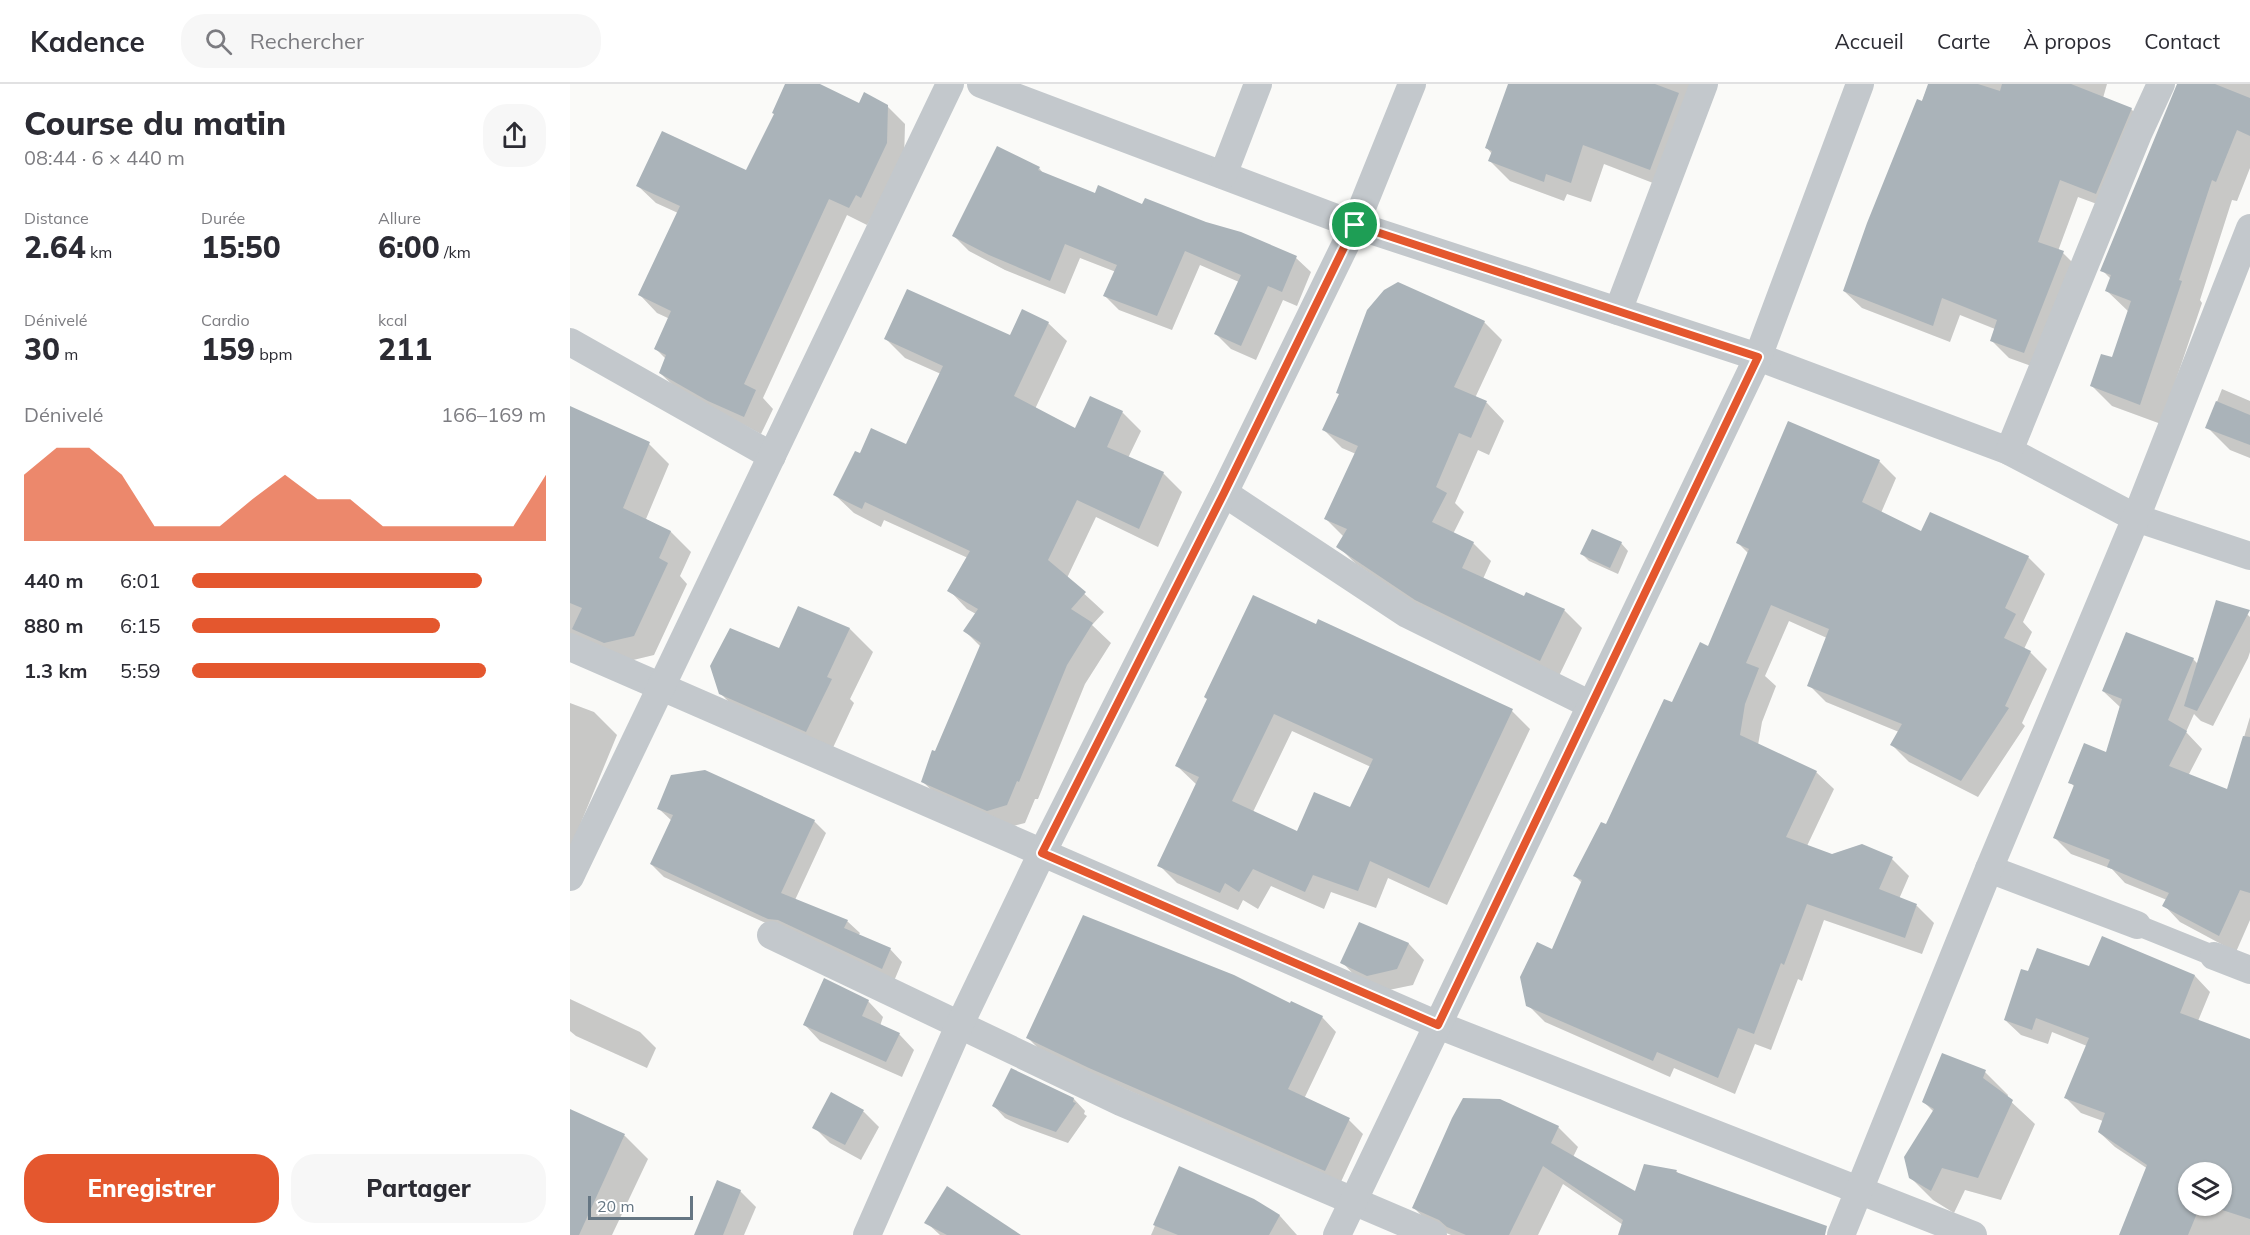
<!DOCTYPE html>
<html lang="fr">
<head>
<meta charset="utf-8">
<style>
	body { margin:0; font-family:Mulish,sans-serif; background:#f7f7f7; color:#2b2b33; height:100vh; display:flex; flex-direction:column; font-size:22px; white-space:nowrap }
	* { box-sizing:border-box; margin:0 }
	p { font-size:20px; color:#7c7c81 }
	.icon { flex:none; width:33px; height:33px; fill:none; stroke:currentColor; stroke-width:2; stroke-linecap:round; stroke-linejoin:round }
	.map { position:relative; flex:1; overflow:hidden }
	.details { display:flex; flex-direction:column; background:#fff; width:570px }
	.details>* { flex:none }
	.controls { position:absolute; left:1608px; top:1078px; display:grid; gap:12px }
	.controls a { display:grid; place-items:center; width:54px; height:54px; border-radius:50%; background:#fff; box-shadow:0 2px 4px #0004; font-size:30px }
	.scale { position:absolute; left:18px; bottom:15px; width:105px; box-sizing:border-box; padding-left:6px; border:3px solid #657683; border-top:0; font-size:16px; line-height:21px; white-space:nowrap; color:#657683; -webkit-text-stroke:4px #fff; paint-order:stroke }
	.pin { position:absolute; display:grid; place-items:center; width:51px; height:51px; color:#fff; margin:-26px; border:3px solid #fff; border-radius:50%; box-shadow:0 2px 6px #0007 }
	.round { display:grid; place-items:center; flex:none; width:63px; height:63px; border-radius:24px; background:#f7f7f7 }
	.headline { display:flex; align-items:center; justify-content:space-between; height:102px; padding:0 24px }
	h1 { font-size:33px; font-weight:800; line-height:45px }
	.stats { display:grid; grid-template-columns:repeat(3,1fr); gap:9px; height:102px; padding:6px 24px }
	.stats div { display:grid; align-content:center }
	.stats b { font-size:30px; font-weight:800 }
	.stats small { font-size:16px; font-weight:400 }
	.stats p { font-size:16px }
	.chart { height:168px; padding:12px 24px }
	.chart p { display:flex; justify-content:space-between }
	.chart svg { width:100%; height:108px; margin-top:6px; fill:#e4572e; opacity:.7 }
	.button { display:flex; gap:12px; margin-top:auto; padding:12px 24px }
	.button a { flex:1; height:69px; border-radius:24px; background:#e4572e; color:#fff; font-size:24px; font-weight:800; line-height:69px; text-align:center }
	.button a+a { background:#f7f7f7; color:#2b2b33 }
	ul { padding:0 24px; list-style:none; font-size:20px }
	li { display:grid; grid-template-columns:96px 72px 1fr; align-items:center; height:45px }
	li i { height:15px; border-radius:8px; background:#e4572e }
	header { display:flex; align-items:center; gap:36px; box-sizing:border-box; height:84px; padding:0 30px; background:#fff; border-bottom:2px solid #e1e1e2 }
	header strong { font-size:28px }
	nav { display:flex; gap:33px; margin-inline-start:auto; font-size:21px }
	.search { width:420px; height:54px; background:#f7f7f7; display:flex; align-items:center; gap:15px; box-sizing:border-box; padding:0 21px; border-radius:24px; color:#7c7c81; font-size:22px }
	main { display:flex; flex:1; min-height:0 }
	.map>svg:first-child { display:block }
	.shadow { fill:#0003; fill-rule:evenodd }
	.building { fill:#aab3b9; fill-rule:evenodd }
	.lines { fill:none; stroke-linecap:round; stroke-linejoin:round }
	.pedestrian { stroke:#c3c8cc; stroke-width:21 }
	.minor { stroke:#c3c8cc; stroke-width:28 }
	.route-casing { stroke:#fff; stroke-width:12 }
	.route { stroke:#e4572e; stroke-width:8 }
</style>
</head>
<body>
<header>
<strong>Kadence</strong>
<div class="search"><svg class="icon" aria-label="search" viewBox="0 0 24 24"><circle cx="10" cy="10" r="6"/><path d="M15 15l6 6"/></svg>Rechercher</div>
<nav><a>Accueil</a><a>Carte</a><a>À propos</a><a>Contact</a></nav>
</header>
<main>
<section class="details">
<div class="headline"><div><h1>Course du matin</h1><p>08:44 · 6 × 440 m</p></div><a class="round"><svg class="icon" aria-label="share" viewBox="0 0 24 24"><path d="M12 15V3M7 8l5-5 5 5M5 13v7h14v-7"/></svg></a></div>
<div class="stats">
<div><p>Distance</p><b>2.64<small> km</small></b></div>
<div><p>Durée</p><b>15:50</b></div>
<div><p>Allure</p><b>6:00<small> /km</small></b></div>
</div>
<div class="stats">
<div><p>Dénivelé</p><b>30<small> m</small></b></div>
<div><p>Cardio</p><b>159<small> bpm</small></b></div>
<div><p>kcal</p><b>211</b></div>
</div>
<div class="chart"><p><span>Dénivelé</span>166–169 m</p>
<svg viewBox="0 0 160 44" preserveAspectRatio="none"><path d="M0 44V17L10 6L20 6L30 17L40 38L50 38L60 38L70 27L80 17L90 27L100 27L110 38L120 38L130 38L140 38L150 38L160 17V44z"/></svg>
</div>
<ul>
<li><b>440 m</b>6:01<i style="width:82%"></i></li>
<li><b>880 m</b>6:15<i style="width:70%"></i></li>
<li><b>1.3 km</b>5:59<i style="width:83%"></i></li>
</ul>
<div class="button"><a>Enregistrer</a><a>Partager</a></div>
</section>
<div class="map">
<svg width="1680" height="1151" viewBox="0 0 1680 1151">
	<rect width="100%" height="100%" fill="#fafaf8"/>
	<g class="shadow">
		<polygon points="217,0 247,0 289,21 317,22 335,40 334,77 297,141 277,131 193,314 203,325 191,350 108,306 90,289 96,275 86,265 100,235 87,229 70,211 108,129 86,119 68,102 177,88 205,31"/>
		<polygon points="939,0 1146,0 1101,106 1034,80 1021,118 997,110 994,117 940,97 920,77 922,70 917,64"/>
		<polygon points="1359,0 1537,0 1533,14 1561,25 1579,43 1543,126 1508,113 1488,167 1493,169 1510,186 1472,286 1439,274 1421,256 1425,245 1390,231 1380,258 1292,224 1274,207"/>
		<polygon points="1609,0 1680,0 1680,84 1667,117 1662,116 1630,216 1632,219 1591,340 1542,322 1522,302 1543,275 1559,228 1537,207 1541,195 1532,186"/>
		<polygon points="469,84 474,90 526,111 573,122 726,174 741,188 727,222 713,216 686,276 661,265 646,250 669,198 630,181 602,246 549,226 534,211 546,188 510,174 495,210 435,186 399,167 384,152"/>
		<polygon points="914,238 932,256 905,314 917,319 934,337 919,371 908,366 885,419 894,428 883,450 903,459 921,477 913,495 955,514 994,526 1012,544 988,594 865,533 786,480 768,462 774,453 756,435 786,370 772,364 754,346"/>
		<polygon points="478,239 497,257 465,325 506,346 552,328 571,347 558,374 593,389 612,408 588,463 526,433 497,494 534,528 522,541 541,559 515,600 468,715 465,715 455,739 436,744 372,716 353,698 411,563 395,547 406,530 397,525 379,506 398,474 314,436 311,443 284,429 265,411 290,371 337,362 371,290 335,274 316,255 440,253"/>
		<polygon points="1652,305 1680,317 1680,374 1660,366 1637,343"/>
		<polygon points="0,324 79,360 99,380 76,435 101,448 121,468 110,492 117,500 84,571 55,578 0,554"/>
		<polygon points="1309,377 1326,394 1311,429 1352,449 1458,473 1475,490 1453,538 1462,548 1454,565 1460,568 1477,585 1452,639 1455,642 1408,713 1339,678 1322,661 1329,648 1256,618 1239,601 1257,554 1219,537 1195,592 1206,602 1192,638 1188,661 1246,688 1264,705 1237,762 1262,772 1292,761 1322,775 1339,792 1329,815 1347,822 1364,839 1352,870 1254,836 1232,897 1228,895 1201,966 1185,960 1165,1010 1104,984 1100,993 975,938 958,921 1012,799 1005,792 1037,742 1103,620 1138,564 1179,470 1168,459"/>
		<polygon points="1051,459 1058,467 1048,490 1019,477 1012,470"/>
		<polygon points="229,524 280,545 303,568 280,615 284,619 260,670 174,633 150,609 210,566"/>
		<polygon points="1673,526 1680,533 1680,568 1678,574 1643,642 1631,637 1624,630 1616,648 1632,665 1618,692 1658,707 1680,633 1680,836 1666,868 1610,838 1594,821 1597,816 1555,799 1542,785 1501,770 1485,754 1505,703 1500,698 1537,670 1550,623 1533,607 1623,575 1628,580"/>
		<path d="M 746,542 L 942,627 L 960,645 L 877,821 L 818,794 L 806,824 L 761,808 L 754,825 L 701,802 L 688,825 L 673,816 L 668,826 L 607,799 L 589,781 L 627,701 L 607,682 ZM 722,647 L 801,683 L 780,725 L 728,749 L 683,728 Z"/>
		<polygon points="0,619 24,628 47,651 8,746 0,775"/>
		<polygon points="89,725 244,737 256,749 225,816 277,837 290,849 288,852 320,865 332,878 324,897 94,793 81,780 102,737"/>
		<polygon points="789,840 839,860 854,876 843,901 814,907 787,894 772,878"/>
		<path d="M 1532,854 L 1625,892 L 1640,908 L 1628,937 L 1680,957 L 1680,1151 L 1551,1151 L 1578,1085 L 1545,1063 L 1529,1048 L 1533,1037 L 1511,1029 L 1496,1014 L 1517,962 L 1482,948 L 1478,960 L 1451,951 L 1435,936 L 1459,889 L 1520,884 ZM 1618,1089 L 1652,1089 L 1652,1122 L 1618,1122 Z"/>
		<polygon points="0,915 70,948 86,964 77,984 6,952 0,947"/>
		<polygon points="298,917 313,933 310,942 329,950 344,966 332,993 250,957 235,941"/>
		<polygon points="720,921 752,933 766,948 734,1015 779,1036 793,1050 770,1100 472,968 458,954"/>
		<polygon points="1373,971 1415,988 1438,1011 1437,1014 1465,1040 1431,1116 1395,1106 1384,1129 1363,1116 1340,1093 1364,1028 1354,1018"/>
		<polygon points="262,1010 294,1028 309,1043 291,1076 260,1059 244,1043"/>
		<polygon points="504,1015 515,1027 514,1030 517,1032 498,1059 451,1042 435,1034 424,1022"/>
		<polygon points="0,1027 55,1052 78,1075 42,1151 7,1151 0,1148"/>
		<polygon points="988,1043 1008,1063 1003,1073 1066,1110 1075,1081 1106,1087 1110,1091 1243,1151 1049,1151 1053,1141 993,1100 968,1151 881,1151 864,1144 844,1124"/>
		<polygon points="610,1084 683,1116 710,1132 727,1151 581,1151"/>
		<polygon points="170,1107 186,1123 174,1151 126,1151"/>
		<polygon points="356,1138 448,1151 370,1151"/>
	</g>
	<g class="building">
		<polygon points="215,0 250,0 289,19 294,8 318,21 317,59 291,114 286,111 279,124 259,115 174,300 186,306 174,333 138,317 89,289 96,271 84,265 101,227 68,211 110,122 66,102 92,47 176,86 204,30 202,29"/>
		<polygon points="938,0 1085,0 1109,9 1080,86 1013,61 1001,99 976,90 974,98 918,77 922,67 915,64"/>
		<polygon points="1358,0 1408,0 1430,7 1432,0 1501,0 1562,24 1526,110 1490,96 1468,158 1494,167 1454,269 1420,257 1427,236 1372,214 1363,242 1273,207 1297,139 1347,15 1352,17"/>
		<polygon points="1607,0 1645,0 1680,14 1680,52 1667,46 1646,98 1642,96 1609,196 1612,197 1570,321 1520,302 1531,270 1542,273 1561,217 1535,207 1541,191 1530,187"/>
		<polygon points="427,62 470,83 468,86 525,109 528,101 572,120 575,114 636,138 671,148 727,172 712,208 698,202 671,262 644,250 671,191 615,167 587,232 533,212 547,181 495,160 480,197 419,171 382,152"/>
		<polygon points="828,198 915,237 884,303 917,317 901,354 889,349 866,403 877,409 862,438 904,458 892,484 954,512 956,508 995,525 970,577 845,516 766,463 777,445 754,435 788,362 752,346 769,310 766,309 797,226 814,206"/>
		<polygon points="337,205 440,251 452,225 479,238 444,312 505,344 520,312 553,327 537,363 594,388 569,445 507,416 478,476 516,508 501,525 523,539 497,581 449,698 447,697 437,721 417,727 351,698 362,666 365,667 411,559 393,547 408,525 377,507 400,467 295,418 292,425 263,411 285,367 290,369 301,344 336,360 373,282 314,255"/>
		<polygon points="1646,317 1680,331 1680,361 1635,344"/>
		<polygon points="0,322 80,358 53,424 101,447 89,474 98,479 64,552 34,559 2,545 12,524 0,519"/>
		<polygon points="1218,337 1310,376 1292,418 1351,447 1360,428 1459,472 1435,524 1446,530 1434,554 1461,567 1435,622 1439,624 1391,697 1320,661 1332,640 1237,602 1259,545 1201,521 1176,579 1189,584 1175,620 1170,651 1247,687 1216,753 1262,770 1292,760 1323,773 1309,805 1347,820 1335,854 1237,820 1214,881 1211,879 1184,950 1168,944 1148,994 1087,968 1083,977 956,922 950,893 967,858 982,865 1012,796 1003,792 1016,767 1031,738 1036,740 1094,615 1102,618 1130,558 1138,562 1179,465 1166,459"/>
		<polygon points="1022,445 1052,458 1040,484 1010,470"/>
		<path d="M 683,511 L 746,540 L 748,535 L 943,625 L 859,804 L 800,777 L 788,807 L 743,791 L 735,808 L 683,785 L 669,808 L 655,799 L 650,809 L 587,782 L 629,693 L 605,682 L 637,615 L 634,613 ZM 704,630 L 803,675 L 780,723 L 744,708 L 727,747 L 662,717 Z"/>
		<polygon points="1646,516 1680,526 1627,627 1614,622"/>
		<polygon points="228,522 280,544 257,593 262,595 236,648 149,610 140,582 160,544 209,564"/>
		<polygon points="1556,548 1624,574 1598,636 1617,647 1599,682 1657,705 1673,652 1680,653 1680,809 1670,806 1649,852 1592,822 1599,809 1537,783 1540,776 1483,754 1504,701 1498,699 1514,659 1536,668 1552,615 1532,607"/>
		<polygon points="135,686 245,736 211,809 278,836 274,844 321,864 312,885 208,836 198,835 80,780 103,731 87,725 101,691"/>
		<polygon points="513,831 664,891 720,919 721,917 753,932 718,1005 780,1034 755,1087 519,984 456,954"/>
		<polygon points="789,838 839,859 827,885 797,892 770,879"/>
		<polygon points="1532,852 1625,891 1610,929 1680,955 1680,1135 1640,1122 1652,1122 1652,1089 1618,1089 1618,1122 1630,1122 1618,1151 1549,1151 1577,1081 1528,1048 1535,1029 1494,1014 1519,954 1466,934 1462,946 1434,936 1451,885 1458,887 1467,864 1519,882"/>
		<polygon points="254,894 299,916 292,932 330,949 316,978 233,941"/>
		<polygon points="1372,969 1416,986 1413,994 1443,1016 1408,1094 1372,1084 1361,1107 1339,1094 1334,1073 1364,1025 1352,1018"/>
		<polygon points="441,984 504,1014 503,1018 506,1019 486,1048 438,1031 422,1022"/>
		<polygon points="261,1008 294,1026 275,1061 242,1044"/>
		<polygon points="893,1014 930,1015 989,1042 981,1059 1065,1107 1074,1080 1107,1086 1106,1088 1257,1142 1255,1151 1048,1151 1053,1136 973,1082 939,1151 896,1151 877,1143 869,1136 842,1124 882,1034"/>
		<polygon points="0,1025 55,1050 9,1151 0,1151"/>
		<polygon points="609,1082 684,1115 710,1131 699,1151 608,1151 583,1141"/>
		<polygon points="147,1096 171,1106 153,1151 124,1151"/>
		<polygon points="377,1102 451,1151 377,1151 354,1139"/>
	</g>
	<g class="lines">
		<polyline class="pedestrian" points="1567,841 1644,872"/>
		<g class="minor">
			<polyline points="411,0 785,141 1188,273 1439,367 1566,434 1680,472"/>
			<polyline points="653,91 688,0"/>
			<polyline points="1048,227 1134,0"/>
			<polyline points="0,258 202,372"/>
			<polyline points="1439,367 1568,50 1591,0"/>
			<polyline points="654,409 837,530 1021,621"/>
			<polyline points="0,563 868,941 1403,1151"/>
			<polyline points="1419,785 1567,841"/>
			<polyline points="0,793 380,0"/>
			<polyline points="201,851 551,1018 863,1151"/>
			<polyline points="1644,872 1680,886"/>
			<polyline points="297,1151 389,942 472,769 654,409 785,141 842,0"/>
			<polyline points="767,1151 1188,273 1290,0"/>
			<polyline points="1271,1151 1419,785 1566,434 1680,144"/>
		</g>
	</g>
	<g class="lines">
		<defs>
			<polygon id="route" points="785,141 1188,273 868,941 472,769 654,409"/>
		</defs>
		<use href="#route" class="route-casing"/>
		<use href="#route" class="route"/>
	</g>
</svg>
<div class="controls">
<a><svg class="icon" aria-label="layers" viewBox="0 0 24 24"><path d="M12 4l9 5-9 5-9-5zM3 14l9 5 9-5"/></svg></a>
</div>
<div class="scale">20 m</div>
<div class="pin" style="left:785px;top:141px;background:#1e9e55"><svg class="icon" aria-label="arrive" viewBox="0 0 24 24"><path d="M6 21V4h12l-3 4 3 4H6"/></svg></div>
</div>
</main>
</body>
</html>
